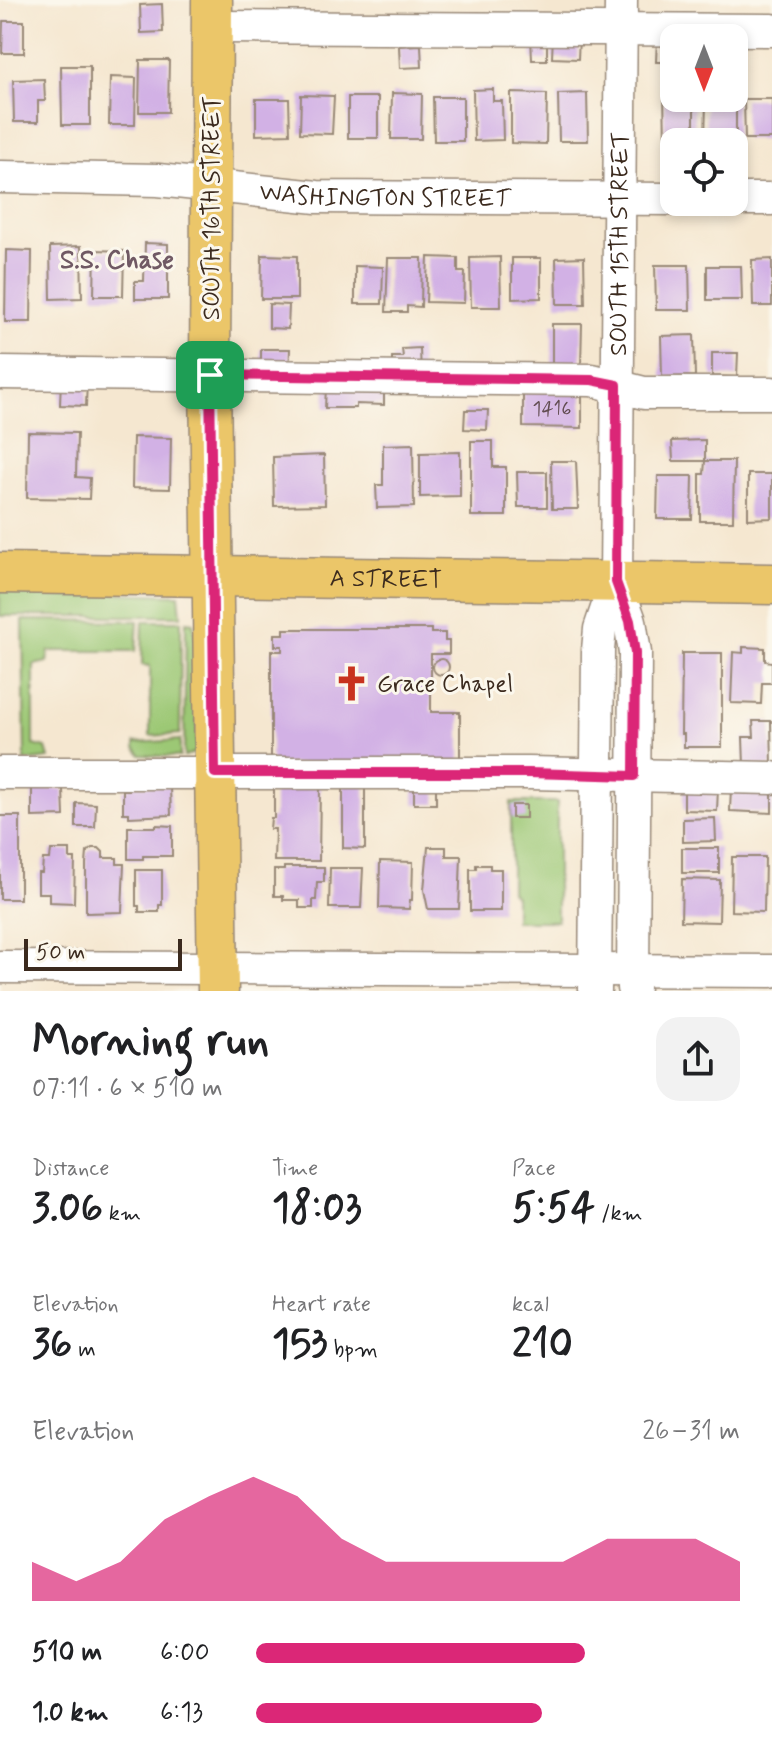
<!DOCTYPE html>
<html lang="en">
<head>
<meta charset="utf-8">
<style>
	body { margin:0; font-family:Mynerve,sans-serif; background:#f2f2f2; color:#202124; height:100vh; display:flex; flex-direction:column; font-size:30px; white-space:nowrap }
	* { box-sizing:border-box; margin:0 }
	p { font-size:26px; color:#757577 }
	.icon { flex:none; width:44px; height:44px; fill:none; stroke:currentColor; stroke-width:2; stroke-linecap:round; stroke-linejoin:round }
	.map { position:relative; height:991px; overflow:hidden }
	.side { display:flex; flex-direction:column; background:#fff; flex:1 }
	.side>* { flex:none }
	.needle { width:52px; rotate:180deg }
	.buttons { position:absolute; left:660px; top:24px; display:grid; gap:16px }
	.buttons a { display:grid; place-items:center; width:88px; height:88px; border-radius:16px; background:#fff; box-shadow:0 4px 12px #0003; font-size:40px }
	.scale { position:absolute; left:24px; bottom:20px; width:158px; box-sizing:border-box; padding-left:8px; border:4px solid #3b2a1e; border-top:0; font-size:22px; line-height:28px; white-space:nowrap; color:#3b2a1e; -webkit-text-stroke:6px #fbf7ec; paint-order:stroke }
	.pin { position:absolute; display:grid; place-items:center; width:68px; height:68px; color:#fff; margin:-34px; border-radius:16px; box-shadow:0 4px 12px #0006 }
	.round { display:grid; place-items:center; flex:none; width:84px; height:84px; border-radius:24px; background:#f2f2f2 }
	.head { display:flex; align-items:center; justify-content:space-between; height:136px; padding:0 32px }
	h1 { font-size:44px; font-weight:700; line-height:60px }
	.metrics { display:grid; grid-template-columns:repeat(3,1fr); gap:12px; height:136px; padding:8px 32px }
	.metrics div { display:grid; align-content:center }
	.metrics b { font-size:40px; font-weight:700 }
	.metrics small { font-size:22px; font-weight:400 }
	.metrics p { font-size:22px }
	.chart { height:224px; padding:16px 32px }
	.chart p { display:flex; justify-content:space-between }
	.chart svg { width:100%; height:144px; margin-top:8px; fill:#db2777; opacity:.7 }
	ul { padding:0 32px; list-style:none; font-size:26px }
	li { display:grid; grid-template-columns:128px 96px 1fr; align-items:center; height:60px }
	li i { height:20px; border-radius:10px; background:#db2777 }
	.map>svg:first-child { display:block }
	.green { fill:#9cc875; stroke:#6c794a; stroke-width:2 }
	.building { fill:#d2b1e5 }
	.lines { fill:none; stroke-linecap:round; stroke-linejoin:round }
	.minor-casing { stroke:#988877; stroke-width:35 }
	.major-casing { stroke:#988877; stroke-width:43 }
	.minor { stroke:#fff; stroke-width:32 }
	.major { stroke:#ebc669; stroke-width:40 }
	.route-casing { stroke:#fff; stroke-width:16 }
	.route { stroke:#db2777; stroke-width:10 }
	.labels { text-anchor:middle; stroke-width:6; stroke-linejoin:round; paint-order:stroke }
	.number-label { font-size:20px; fill:#614c50 }
	.street-label { font-size:24px; fill:#3b2a1e; stroke:#fbf7ec }
	.poi-label { font-size:24px; fill:#3b2a1e; stroke:#fbf7ec; text-anchor:start }
	.neighbourhood-label { font-size:26px; font-weight:bold; fill:#705964; stroke:#fbf7ec }
</style>
</head>
<body>
<div class="map">
<svg width="772" height="991" viewBox="0 0 772 991">
	<rect width="100%" height="100%" fill="#fbf7ec"/>
	<filter id="ink" filterUnits="userSpaceOnUse"><feTurbulence type="fractalNoise" baseFrequency=".0125" numOctaves="2"/><feDisplacementMap in="SourceGraphic" scale="16" xChannelSelector="R" yChannelSelector="G"/><feConvolveMatrix kernelMatrix="1 2 1 2 8 2 1 2 1" color-interpolation-filters="sRGB"/></filter>
	<filter id="wash" filterUnits="userSpaceOnUse"><feTurbulence type="fractalNoise" baseFrequency=".006" numOctaves="4" result="noise"/><feDisplacementMap in="SourceGraphic" scale="32" xChannelSelector="R" yChannelSelector="G"/><feGaussianBlur stdDeviation="1.8" result="paint"/><feColorMatrix in="noise" values="0 0 0 0 0 0 0 0 0 0 0 0 0 0 0 0 0 1.4 0 .05"/><feComposite in="paint" operator="in"/></filter>
	<g filter="url(#wash)">
		<rect width="100%" height="100%" fill="#f5e7d0"/>
		<g class="green">
			<polygon points="0,590 179,595 181,616 0,616"/>
			<polygon points="23,620 138,621 136,651 49,651 47,662 34,665 34,745 46,748 49,758 25,761"/>
			<polygon points="143,621 181,621 180,734 150,736 150,666 142,665"/>
			<polygon points="186,621 193,622 200,662 196,752 184,757"/>
			<polygon points="180,740 180,757 141,755 135,748 135,743"/>
			<polygon points="511,802 557,802 557,921 515,921 515,896 511,891"/>
		</g>
		<g id="blocks">
			<g class="building">
				<polygon points="162,4 163,32 141,33 140,5"/>
				<polygon points="3,21 24,21 24,53 2,53"/>
				<polygon points="547,36 547,60 532,60 531,37"/>
				<polygon points="553,36 579,37 578,59 552,58"/>
				<polygon points="657,38 674,38 674,62 656,62"/>
				<polygon points="421,45 422,67 400,68 399,46"/>
				<polygon points="140,60 169,60 168,112 139,112"/>
				<polygon points="61,66 90,66 90,125 62,125"/>
				<polygon points="110,77 136,78 135,125 109,125"/>
				<polygon points="44,79 45,101 38,101 38,122 14,122 13,80"/>
				<polygon points="493,89 493,101 502,101 503,140 474,141 473,90"/>
				<polygon points="392,93 422,94 421,139 391,139"/>
				<polygon points="511,93 547,94 546,144 511,143"/>
				<polygon points="587,93 588,141 559,141 558,94"/>
				<polygon points="664,93 674,93 674,98 694,98 694,142 665,142"/>
				<polygon points="301,95 334,96 332,134 300,133"/>
				<rect x="348" y="97" width="30" height="41"/>
				<polygon points="433,97 463,97 463,141 434,141"/>
				<polygon points="256,99 289,99 290,134 256,135"/>
				<polygon points="744,99 772,99 772,139 745,139"/>
				<polygon points="706,101 736,101 736,141 705,140"/>
				<polygon points="145,243 168,244 168,299 135,299 135,281 144,281"/>
				<polygon points="81,246 82,298 51,299 50,247"/>
				<polygon points="6,250 32,251 31,322 5,322"/>
				<polygon points="95,250 124,251 123,296 94,296"/>
				<polygon points="262,255 297,256 297,299 261,299"/>
				<polygon points="428,257 458,258 458,272 465,272 464,303 426,302"/>
				<polygon points="500,257 501,307 471,307 470,258"/>
				<polygon points="584,257 585,304 557,304 556,258"/>
				<polygon points="388,258 422,258 421,307 407,306 407,312 386,312"/>
				<polygon points="512,258 541,258 541,298 512,299"/>
				<polygon points="772,259 772,306 753,306 752,260"/>
				<polygon points="655,265 689,265 690,310 656,310"/>
				<polygon points="355,266 383,267 382,304 355,304"/>
				<polygon points="707,266 741,266 742,300 707,300"/>
				<polygon points="269,304 289,305 288,329 269,328"/>
				<polygon points="552,324 582,324 581,365 552,364"/>
				<polygon points="694,335 695,376 662,377 661,336"/>
				<polygon points="420,348 421,375 392,376 392,357 403,357 402,349"/>
				<polygon points="261,349 290,349 289,373 261,372"/>
				<polygon points="712,353 738,353 737,377 712,376"/>
				<polygon points="61,379 87,380 86,406 60,405"/>
				<polygon points="326,387 384,387 384,405 356,404 356,408 325,408"/>
				<polygon points="523,389 582,389 582,428 523,427"/>
				<polygon points="465,410 488,410 487,430 464,429"/>
				<polygon points="28,432 77,433 76,477 90,478 89,499 27,498"/>
				<polygon points="133,437 171,438 170,489 132,488"/>
				<polygon points="705,440 705,461 673,461 672,441"/>
				<polygon points="471,441 493,441 493,467 506,467 506,516 471,516"/>
				<polygon points="413,444 414,507 377,508 376,485 383,485 383,445"/>
				<polygon points="460,452 460,496 420,497 420,453"/>
				<polygon points="324,455 325,505 274,506 273,457"/>
				<polygon points="551,461 576,461 578,509 552,509"/>
				<polygon points="705,461 734,461 733,521 700,521 700,474 704,474"/>
				<polygon points="517,472 547,472 547,507 518,507"/>
				<polygon points="748,474 772,474 772,518 748,519"/>
				<polygon points="658,476 693,476 692,519 657,519"/>
				<polygon points="284,629 431,629 431,633 445,633 445,641 449,641 449,654 431,654 431,712 460,712 460,762 271,764 271,651 282,651 282,646 275,646 275,634 284,634"/>
				<polygon points="743,647 765,648 765,661 772,662 772,683 762,683 761,704 731,703 733,652 743,653"/>
				<polygon points="682,653 722,653 722,747 684,747 684,734 681,734"/>
				<circle cx="441" cy="667" r="8"/>
				<polygon points="753,721 771,721 772,766 744,766 743,737 754,737"/>
				<polygon points="343,784 365,784 365,849 343,848"/>
				<rect x="414" y="784" width="22" height="20"/>
				<polygon points="129,785 170,787 171,815 129,817 129,813 123,813 123,790 129,790"/>
				<polygon points="274,787 320,787 319,861 274,861 275,829 270,829 271,818 274,818"/>
				<polygon points="684,787 718,788 717,811 684,810"/>
				<polygon points="731,788 772,789 772,813 730,811"/>
				<polygon points="32,789 63,789 64,816 32,817"/>
				<polygon points="76,803 96,804 95,827 76,827"/>
				<rect x="512" y="805" width="14" height="13"/>
				<rect x="0" y="816" width="20" height="83"/>
				<polygon points="715,818 716,841 683,842 683,819"/>
				<polygon points="156,825 172,826 172,856 143,856 143,859 128,859 128,827 156,827"/>
				<polygon points="428,847 446,847 446,856 461,856 459,909 428,909 424,890"/>
				<polygon points="92,848 99,848 103,852 103,858 117,858 117,864 124,864 122,912 86,913 86,864 87,852"/>
				<rect x="682" y="848" width="37" height="25"/>
				<polygon points="51,850 70,850 70,859 75,859 74,903 49,902 49,893 38,893 38,873 42,873 43,859 50,859"/>
				<polygon points="732,857 765,857 764,912 731,911"/>
				<polygon points="380,861 413,862 412,900 410,900 409,909 379,908"/>
				<polygon points="476,865 490,865 490,869 501,869 501,911 470,911 470,869 476,869"/>
				<polygon points="284,867 324,867 324,882 317,882 316,900 313,900 313,908 299,908 299,900 283,900 283,896 274,896 274,870 284,870"/>
				<polygon points="330,868 363,868 361,908 329,908"/>
				<polygon points="136,870 162,870 162,905 159,905 159,912 139,912 139,906 136,906"/>
				<polygon points="682,879 720,880 719,922 681,921"/>
			</g>
		</g>
	</g>
	<g filter="url(#ink)">
		<use href="#blocks" fill-opacity="0" stroke="#988877" stroke-width="2"/>
		<g class="lines">
			<defs>
				<g id="minor">
					<polyline points="212,27 772,30"/>
					<path id="s1" d="M 0,177 L 158,180 L 317,197 L 674,199"/>
					<polyline points="734,199 772,199"/>
					<polyline points="0,373 592,380 644,393 772,393"/>
					<polyline points="616,582 630,621 635,653 633,988"/>
					<polyline points="0,773 529,773 772,778"/>
					<polyline points="0,967 772,971"/>
					<path id="s2" d="M 595,991 L 598,650 L 600,629 L 616,582 L 621,0"/>
				</g>
				<g id="major">
					<polyline points="212,0 210,375 218,991"/>
					<path id="s3" d="M 0,573 L 772,584"/>
				</g>
			</defs>
			<use href="#minor" class="minor-casing"/>
			<use href="#major" class="major-casing"/>
			<use href="#minor" class="minor"/>
			<use href="#major" class="major"/>
		</g>
	</g>
	<g class="lines" filter="url(#ink)">
		<defs>
			<polygon id="route" points="210,375 592,380 617,385 616,582 630,621 635,653 634,776 529,773 215,773"/>
		</defs>
		<use href="#route" class="route-casing"/>
		<use href="#route" class="route"/>
	</g>
	<defs>
		<symbol id="church-bare" viewBox="-9 -9 18 18"><path d="M-1.2-6h2.4v3.5h3.3v2.4h-3.3V6h-2.4V-.1h-3.3v-2.4h3.3Z" fill="#c8321e" stroke="#fbf7ec" stroke-width="2.5" paint-order="stroke"/></symbol>
	</defs>
	<g fill-rule="evenodd">
		<use href="#church-bare" x="326" y="658" width="51" height="51"/>
	</g>
	<g class="labels">
		<g class="number-label">
			<text x="552" y="415">1416</text>
		</g>
		<g class="street-label">
			<text dy="8" stroke="none"><textPath href="#s1" startOffset="386">WASHINGTON STREET</textPath></text>
			<text transform="translate(211 208) rotate(-90)" y="8">SOUTH 16TH STREET</text>
			<text dy="8" stroke="none"><textPath href="#s2" startOffset="750">SOUTH 15TH STREET</textPath></text>
			<text dy="8" stroke="none"><textPath href="#s3" startOffset="386">A STREET</textPath></text>
		</g>
		<g class="poi-label">
			<text x="377" y="691">Grace Chapel</text>
		</g>
		<g class="neighbourhood-label">
			<text x="117" y="268">S.S. Chase</text>
		</g>
	</g>
</svg>
<div class="buttons">
<a><svg class="needle" viewBox="-14 -14 28 28"><path d="M0-13l5 13h-10z" fill="#e53935"/><path d="M0 13l5-13h-10z" fill="#757577"/></svg></a>
<a><svg class="icon" aria-label="locate" viewBox="0 0 24 24"><circle cx="12" cy="12" r="6"/><path d="M12 2v4M12 18v4M2 12h4M18 12h4"/></svg></a>
</div>
<div class="scale">50 m</div>
<div class="pin" style="left:210px;top:375px;background:#1e9e55"><svg class="icon" aria-label="arrive" viewBox="0 0 24 24"><path d="M6 21V4h12l-3 4 3 4H6"/></svg></div>
</div>
<section class="side">
<div class="head"><div><h1>Morning run</h1><p>07:11 · 6 × 510 m</p></div><a class="round"><svg class="icon" aria-label="share" viewBox="0 0 24 24"><path d="M12 15V3M7 8l5-5 5 5M5 13v7h14v-7"/></svg></a></div>
<div class="metrics">
<div><p>Distance</p><b>3.06<small> km</small></b></div>
<div><p>Time</p><b>18:03</b></div>
<div><p>Pace</p><b>5:54<small> /km</small></b></div>
</div>
<div class="metrics">
<div><p>Elevation</p><b>36<small> m</small></b></div>
<div><p>Heart rate</p><b>153<small> bpm</small></b></div>
<div><p>kcal</p><b>210</b></div>
</div>
<div class="chart"><p><span>Elevation</span>26–31 m</p>
<svg viewBox="0 0 160 44" preserveAspectRatio="none"><path d="M0 44V32L10 38L20 32L30 19L40 12L50 6L60 12L70 25L80 32L90 32L100 32L110 32L120 32L130 25L140 25L150 25L160 32V44z"/></svg>
</div>
<ul>
<li><b>510 m</b>6:00<i style="width:68%"></i></li>
<li><b>1.0 km</b>6:13<i style="width:59%"></i></li>
</ul>
</section>
</body>
</html>
